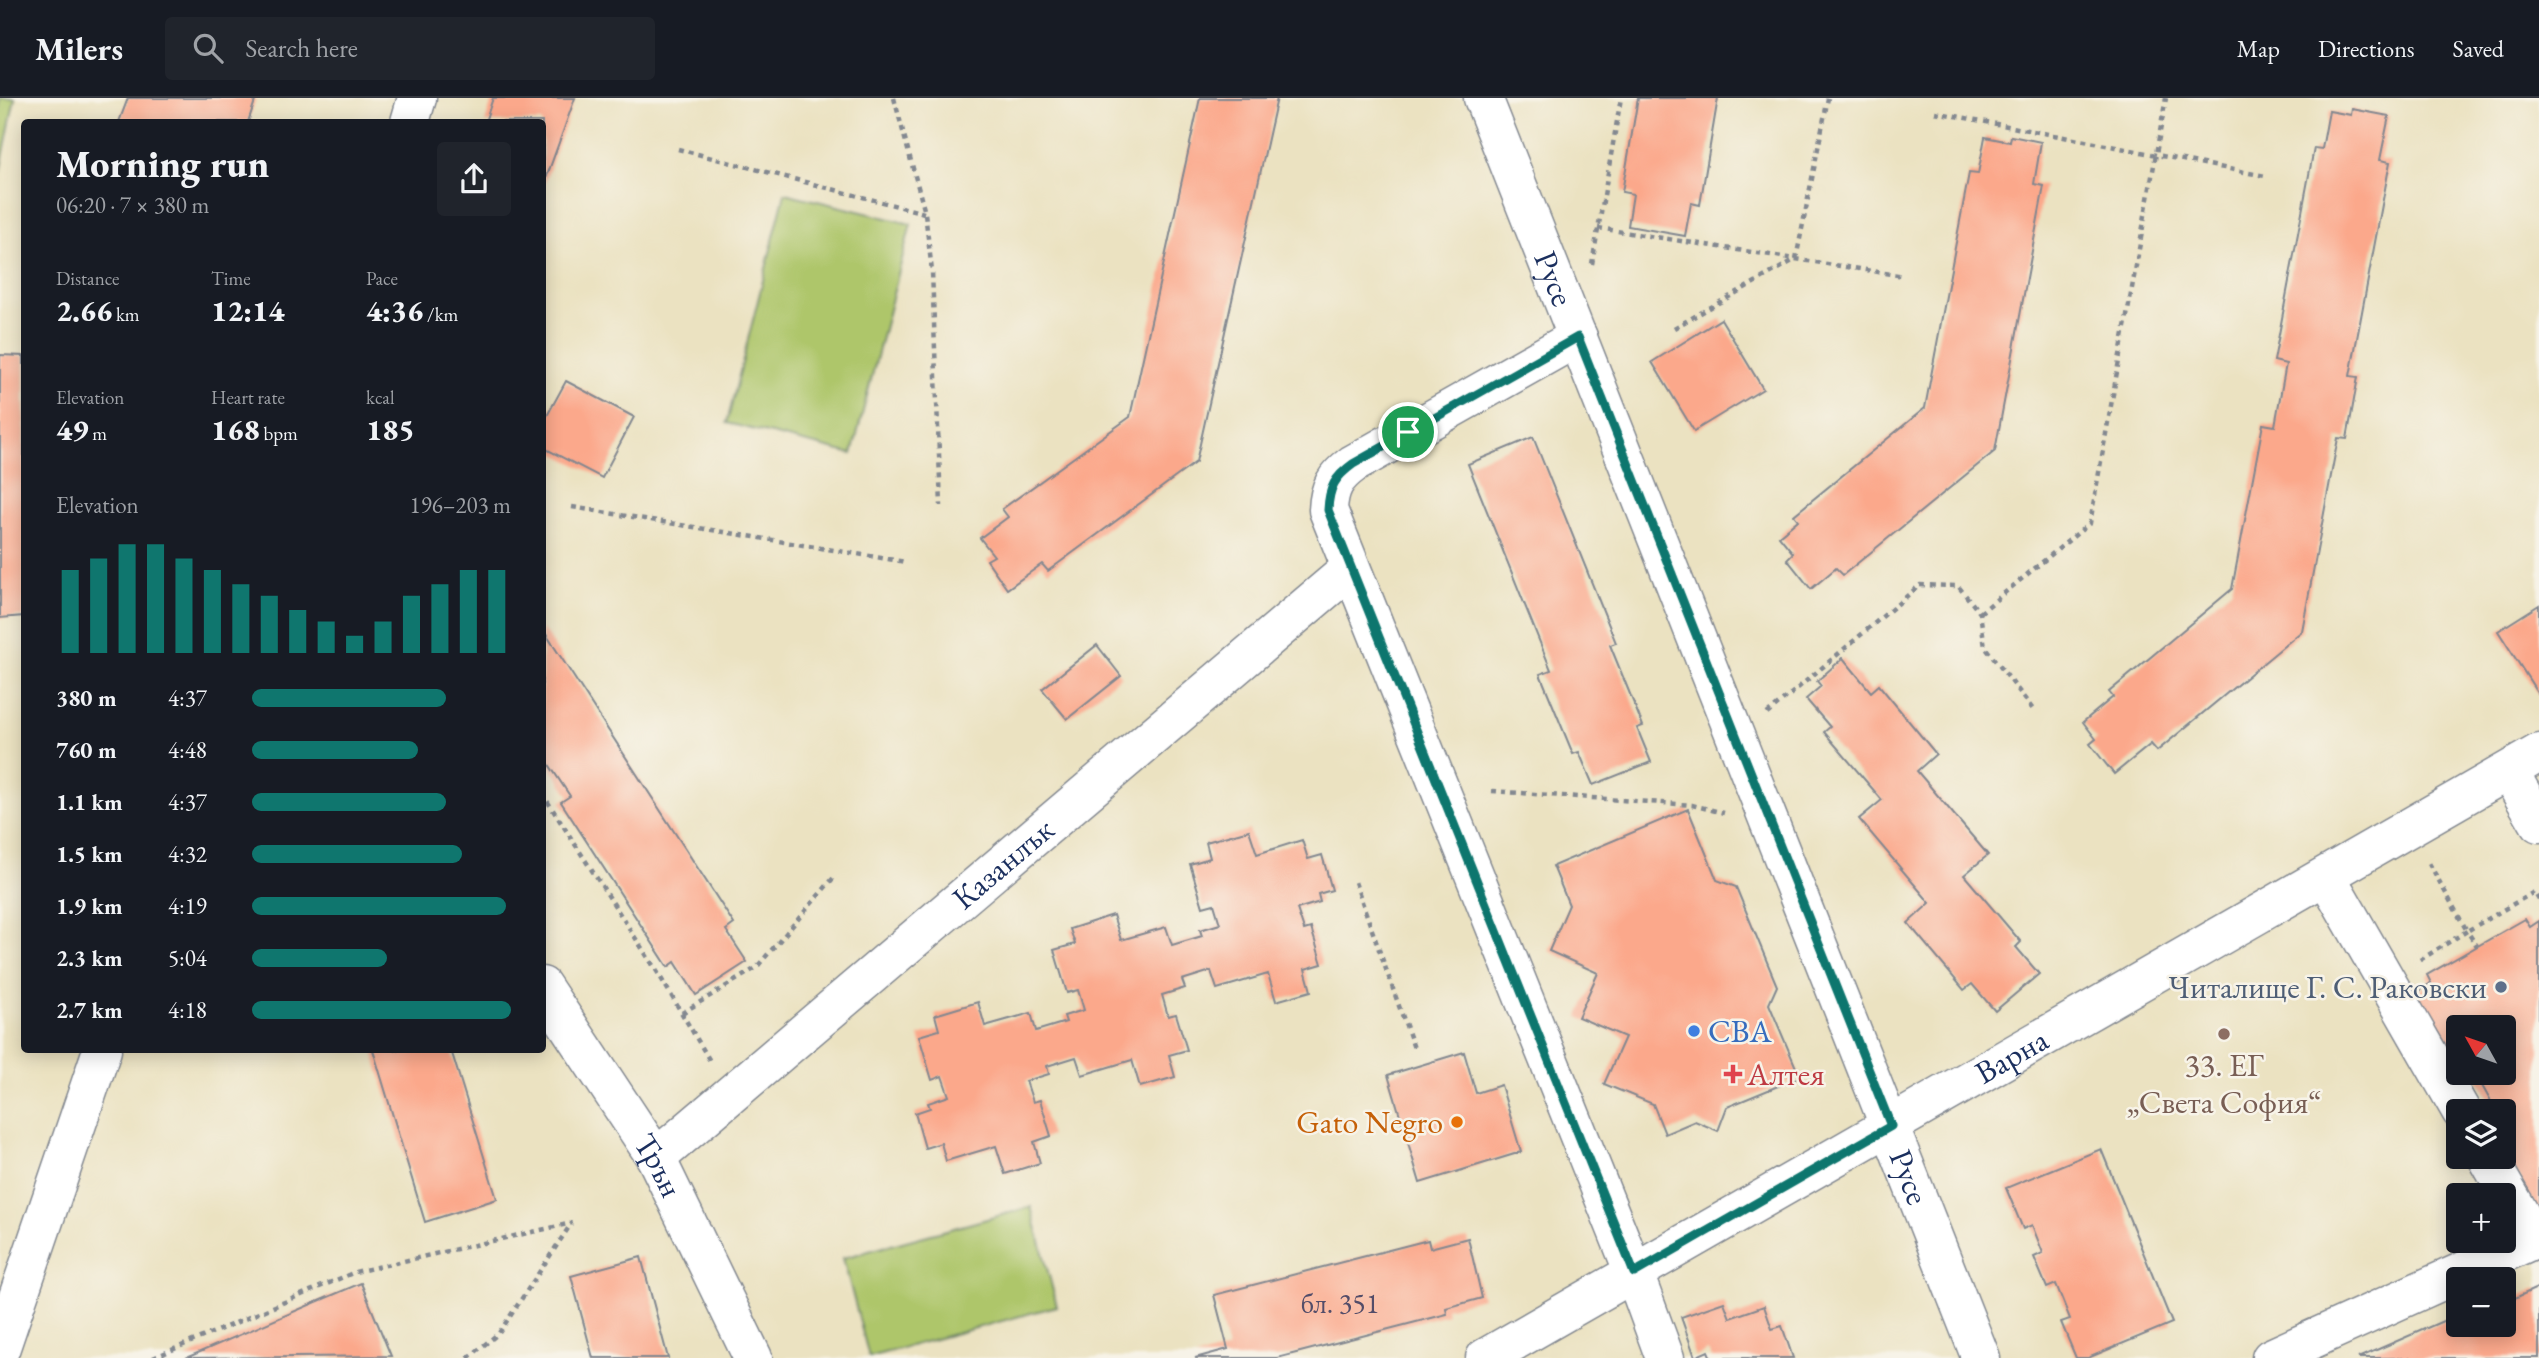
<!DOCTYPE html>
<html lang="en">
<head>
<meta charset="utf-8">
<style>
	body { margin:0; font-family:"EB Garamond",serif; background:#20242c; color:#f1f3f6; height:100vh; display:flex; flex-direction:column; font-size:26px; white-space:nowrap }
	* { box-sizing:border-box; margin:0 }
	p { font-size:23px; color:#9ea1a6 }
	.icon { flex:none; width:38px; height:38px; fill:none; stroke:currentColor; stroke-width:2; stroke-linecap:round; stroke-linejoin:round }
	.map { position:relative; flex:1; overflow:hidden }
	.side { position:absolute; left:21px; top:21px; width:525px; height:934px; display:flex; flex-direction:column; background:#171b24; border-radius:7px; box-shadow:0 4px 18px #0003 }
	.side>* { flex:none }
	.needle { width:46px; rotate:310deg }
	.buttons { position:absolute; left:2446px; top:917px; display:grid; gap:14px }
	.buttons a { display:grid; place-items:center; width:70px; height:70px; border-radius:7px; background:#171b24; box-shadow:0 4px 18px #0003; font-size:35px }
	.pin { position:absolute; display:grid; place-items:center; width:60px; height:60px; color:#fff; margin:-30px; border:4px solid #fff; border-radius:50%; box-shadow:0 2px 7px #0007 }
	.round { display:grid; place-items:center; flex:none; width:74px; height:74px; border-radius:7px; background:#20242c }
	.head { display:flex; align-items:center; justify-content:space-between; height:119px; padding:0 35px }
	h1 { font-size:38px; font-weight:800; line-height:52px }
	.metrics { display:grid; grid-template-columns:repeat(3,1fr); gap:10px; height:119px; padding:7px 35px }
	.metrics div { display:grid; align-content:center }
	.metrics b { font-size:30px; font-weight:800 }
	.metrics small { font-size:19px; font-weight:400 }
	.metrics p { font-size:19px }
	.chart { height:196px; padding:14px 35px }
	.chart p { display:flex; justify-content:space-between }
	.chart svg { width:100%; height:126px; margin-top:7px; stroke:#0f766e; stroke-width:6 }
	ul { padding:0 35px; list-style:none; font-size:23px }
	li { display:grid; grid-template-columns:112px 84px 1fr; align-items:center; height:52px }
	li i { height:18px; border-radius:9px; background:#0f766e }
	header { display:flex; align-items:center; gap:42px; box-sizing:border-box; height:98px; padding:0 35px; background:#171b24; border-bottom:2px solid #363941 }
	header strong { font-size:33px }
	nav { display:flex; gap:38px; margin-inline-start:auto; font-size:24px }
	.search { width:490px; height:63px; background:#20242c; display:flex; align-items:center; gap:18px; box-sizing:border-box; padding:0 24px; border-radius:7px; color:#9ea1a6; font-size:26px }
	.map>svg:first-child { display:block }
	.green { fill:#aec66b; stroke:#647a64; stroke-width:2 }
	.building { fill:#fba88b }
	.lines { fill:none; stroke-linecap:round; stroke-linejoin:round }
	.minor-casing { stroke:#838890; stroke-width:41 }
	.path { stroke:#838890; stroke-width:4.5; stroke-dasharray:5 5; stroke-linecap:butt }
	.minor { stroke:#fff; stroke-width:38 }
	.route-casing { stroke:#fff; stroke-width:14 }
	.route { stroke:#0f766e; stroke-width:9 }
	.service-dot { fill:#5c6f8a; stroke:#f7f3e8; stroke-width:2.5 }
	.shop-dot { fill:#3f7fe0; stroke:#f7f3e8; stroke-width:2.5 }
	.education-dot { fill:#8d6e63; stroke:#f7f3e8; stroke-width:2.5 }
	.health-dot { fill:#e0444e; stroke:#f7f3e8; stroke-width:2.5 }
	.food-dot { fill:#e8710a; stroke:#f7f3e8; stroke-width:2.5 }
	.labels { text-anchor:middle; stroke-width:5; stroke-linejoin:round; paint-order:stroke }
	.number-label { font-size:28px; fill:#534d69 }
	.street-label { font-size:32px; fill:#1b2f5e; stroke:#f7f3e8 }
	.service-label { font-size:32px; fill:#4e5e75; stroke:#f7f3e8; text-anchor:end }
	.shop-label { font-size:32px; fill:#366cbe; stroke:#f7f3e8; text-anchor:start }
	.education-label { font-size:32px; fill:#785e54; stroke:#f7f3e8 }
	.health-label { font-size:32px; fill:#be3a42; stroke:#f7f3e8; text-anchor:start }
	.food-label { font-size:32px; fill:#c56008; stroke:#f7f3e8; text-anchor:end }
</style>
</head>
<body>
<header>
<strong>Milers</strong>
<div class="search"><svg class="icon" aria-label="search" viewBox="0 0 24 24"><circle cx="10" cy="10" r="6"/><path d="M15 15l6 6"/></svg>Search here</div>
<nav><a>Map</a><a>Directions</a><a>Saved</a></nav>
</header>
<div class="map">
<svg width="2539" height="1260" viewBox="0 0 2539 1260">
	<rect width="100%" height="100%" fill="#f7f3e8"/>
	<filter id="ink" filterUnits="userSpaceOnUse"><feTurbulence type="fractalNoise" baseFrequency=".0143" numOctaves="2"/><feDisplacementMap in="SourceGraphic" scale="14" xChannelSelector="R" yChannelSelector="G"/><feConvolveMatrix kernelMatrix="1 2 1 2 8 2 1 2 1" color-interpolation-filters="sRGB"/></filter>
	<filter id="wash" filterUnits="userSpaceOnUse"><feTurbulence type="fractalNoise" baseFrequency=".00686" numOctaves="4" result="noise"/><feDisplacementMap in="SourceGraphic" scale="28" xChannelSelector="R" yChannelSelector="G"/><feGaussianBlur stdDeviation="1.57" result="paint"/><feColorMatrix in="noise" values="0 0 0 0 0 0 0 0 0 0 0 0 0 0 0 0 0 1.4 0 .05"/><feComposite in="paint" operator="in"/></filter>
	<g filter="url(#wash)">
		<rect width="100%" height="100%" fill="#ebe2c1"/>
		<g class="green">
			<polygon points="0,0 15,0 0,74"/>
			<polygon points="785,95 911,126 852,356 727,325"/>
			<polygon points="1031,1109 1057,1208 869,1259 843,1160"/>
		</g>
		<g id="blocks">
			<g class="building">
				<polygon points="128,0 256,0 248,24 119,24"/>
				<polygon points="493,0 575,0 543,89 542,24 485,24"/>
				<polygon points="1200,0 1277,0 1196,364 1048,473 1042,466 1007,491 987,462 994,458 980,440 1008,419 1002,411 1130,319"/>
				<polygon points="1638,0 1718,0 1700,107 1691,105 1685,138 1628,128 1633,96 1622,94"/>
				<polygon points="2352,11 2389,18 2380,62 2390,64 2350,278 2358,279 2347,341 2338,340 2302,533 2157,653 2151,646 2114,676 2090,646 2096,641 2083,624 2113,599 2109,594 2232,491 2263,326 2275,328 2286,266 2274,263 2314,50 2322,51 2329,13 2351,17"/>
				<polygon points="2011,38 2041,44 2034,86 2044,88 1995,353 1843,477 1836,470 1811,491 1787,461 1793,455 1779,438 1798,422 1794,417 1925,310 1969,75 1978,76 1985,39 2010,44"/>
				<polygon points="1721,221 1763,291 1694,333 1652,264"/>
				<polygon points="0,257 24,258 24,518 0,520"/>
				<polygon points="566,283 634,319 602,380 542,349 542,327"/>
				<polygon points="1533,339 1616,545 1610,547 1643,628 1637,630 1651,664 1593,687 1579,654 1573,656 1540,576 1551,572 1468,366"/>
				<polygon points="2539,507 2539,597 2498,533"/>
				<polygon points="542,530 734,826 726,832 747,864 696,897 675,864 668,869 561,704 570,698 542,656"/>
				<polygon points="1097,547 1121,578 1067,621 1042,591"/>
				<polygon points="1843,560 1871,594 1879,587 1936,656 1917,673 1988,757 1964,777 2021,844 2016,849 2039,876 1995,913 1972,886 1964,892 1908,825 1930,805 1859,721 1882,702 1824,634 1830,629 1806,601 1821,588 1817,583"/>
				<polygon points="1688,711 1717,782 1736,789 1777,888 1769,906 1800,979 1727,1009 1718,1033 1695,1023 1665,1036 1653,1006 1604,986 1625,939 1578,919 1598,875 1549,853 1569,807 1553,768"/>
				<polygon points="1249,732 1257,756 1302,742 1308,761 1322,757 1332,792 1318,796 1320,804 1297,811 1304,832 1311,830 1322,866 1305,871 1311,893 1276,903 1268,876 1217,891 1211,873 1182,882 1185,890 1162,897 1168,918 1176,916 1187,952 1169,957 1175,979 1140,989 1132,962 1082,977 1076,959 1047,968 1049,976 1026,983 1033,1004 1040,1002 1051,1038 1034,1044 1040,1065 1005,1076 996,1048 946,1063 941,1045 925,1050 915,1015 930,1010 928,1005 949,998 942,978 932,982 919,938 939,932 935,917 978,904 985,928 1031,915 1036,933 1066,924 1064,918 1084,912 1078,892 1067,895 1054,852 1075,846 1070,831 1113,817 1121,842 1166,829 1172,847 1202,838 1200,832 1220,826 1214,806 1203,809 1190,766 1210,760 1206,744"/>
				<polygon points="2525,821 2530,829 2539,823 2539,1115 2504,1054 2504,1013 2496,1013 2475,975 2504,975 2504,929 2459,929 2459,959 2453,963 2415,895 2431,885 2427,877"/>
				<polygon points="373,952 451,952 497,1101 425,1124"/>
				<polygon points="1464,954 1476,995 1501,987 1521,1054 1420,1085 1388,977"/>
				<polygon points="2101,1051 2172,1225 2088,1260 2076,1260 2061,1224 2070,1221 2056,1186 2047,1190 2034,1159 2043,1155 2032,1127 2023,1131 2006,1090"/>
				<polygon points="1468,1140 1482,1200 1446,1210 1447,1216 1277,1260 1195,1260 1228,1251 1214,1197 1428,1142 1430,1150"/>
				<polygon points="641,1159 668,1260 593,1260 571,1178"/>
				<polygon points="361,1185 391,1258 186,1260 314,1205"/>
				<polygon points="2539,1189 2539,1260 2358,1260 2459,1216 2459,1227 2504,1227 2504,1205"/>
				<polygon points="1724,1204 1730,1220 1764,1208 1772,1231 1782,1228 1793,1260 1711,1260 1708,1253 1695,1259 1681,1219"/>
			</g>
		</g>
	</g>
	<g filter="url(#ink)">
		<use href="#blocks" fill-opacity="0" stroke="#838890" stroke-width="2"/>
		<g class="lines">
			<defs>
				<g id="minor">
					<path id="s1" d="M 1483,0 L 1981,1260"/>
					<polyline points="410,24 417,0"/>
					<path d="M 1578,239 L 1353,366 C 1335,379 1329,390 1328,412 L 1634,1175 L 1665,1260"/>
					<polyline points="2509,674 2539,725"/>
					<polyline points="2326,778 2461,1013"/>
					<path id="s2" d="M 542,888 L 656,1060 L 753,1260"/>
					<polyline points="2487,1059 2535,1142"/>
					<path id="s3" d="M 656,1060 L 1350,471"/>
					<polyline points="0,1252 102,952"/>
					<path id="s4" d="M 1485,1260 L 2539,655"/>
					<polyline points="2271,1260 2539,1139"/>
				</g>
			</defs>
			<use href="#minor" class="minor-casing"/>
			<g class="path">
				<polyline points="894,0 925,115 932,173 941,408"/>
				<polyline points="1935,14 2265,78"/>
				<polyline points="678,51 924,115"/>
				<polyline points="1598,130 1904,178"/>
				<polyline points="1592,166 1621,0"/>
				<polyline points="1674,230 1796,161 1828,0"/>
				<polyline points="572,409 906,464"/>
				<polyline points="1980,515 2090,425 2166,0"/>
				<polyline points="1767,616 1920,487 1958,488 1980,515 1985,549 2035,614"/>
				<polyline points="1492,693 1692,707 1724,715"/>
				<polyline points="542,695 658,875 710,963"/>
				<polyline points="2429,765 2467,833 2534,794 2539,802"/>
				<polyline points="1355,784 1415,953"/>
				<polyline points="2420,862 2467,833 2477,848"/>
				<polyline points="682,915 756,870 836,777"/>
				<polyline points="153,1260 355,1174 572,1125"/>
				<polyline points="468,1260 499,1235 571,1126"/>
			</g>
			<use href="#minor" class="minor"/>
		</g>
	</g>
	<g class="lines" filter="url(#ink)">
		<defs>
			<path id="route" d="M 1578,239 L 1891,1028 L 1634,1175 L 1328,412 C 1329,389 1335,379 1353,366 Z"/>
		</defs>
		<use href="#route" class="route-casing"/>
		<use href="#route" class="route"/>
	</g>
	<circle class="service-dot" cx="2501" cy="889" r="7"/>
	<circle class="shop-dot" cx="1694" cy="933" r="7"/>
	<circle class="education-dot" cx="2224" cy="936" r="7"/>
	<path class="health-dot" d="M1729.5 965.5h7v7h7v7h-7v7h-7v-7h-7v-7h7z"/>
	<circle class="food-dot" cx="1457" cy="1024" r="7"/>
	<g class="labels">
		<g class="number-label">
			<text x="1340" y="1215">бл. 351</text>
		</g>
		<g class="street-label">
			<text dy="11" stroke="none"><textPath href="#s1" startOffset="194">Русе</textPath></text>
			<text dy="11" stroke="none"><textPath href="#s3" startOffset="455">Казанлък</textPath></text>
			<text dy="11" stroke="none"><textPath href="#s4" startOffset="607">Варна</textPath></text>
			<text dy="11" stroke="none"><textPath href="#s2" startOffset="214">Трън</textPath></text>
			<text dy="11" stroke="none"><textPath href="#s1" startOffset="1160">Русе</textPath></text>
		</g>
		<g class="service-label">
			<text x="2487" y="900">Читалище Г. С. Раковски</text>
		</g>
		<g class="shop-label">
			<text x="1708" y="944">CBA</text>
		</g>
		<g class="education-label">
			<text x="2224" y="978">33. ЕГ<tspan x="2224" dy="37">„Света София“</tspan></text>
		</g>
		<g class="health-label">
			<text x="1747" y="987">Алтея</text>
		</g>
		<g class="food-label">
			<text x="1443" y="1035">Gato Negro</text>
		</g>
	</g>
</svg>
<div class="buttons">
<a><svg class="needle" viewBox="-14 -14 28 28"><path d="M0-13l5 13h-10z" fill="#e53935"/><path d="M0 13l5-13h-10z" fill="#9ea1a6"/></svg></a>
<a><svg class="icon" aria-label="layers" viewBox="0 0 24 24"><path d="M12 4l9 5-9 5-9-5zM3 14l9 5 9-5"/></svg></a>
<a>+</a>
<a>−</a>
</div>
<div class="pin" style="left:1408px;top:334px;background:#1e9e55"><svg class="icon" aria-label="arrive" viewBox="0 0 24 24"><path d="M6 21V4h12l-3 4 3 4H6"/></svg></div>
<section class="side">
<div class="head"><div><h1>Morning run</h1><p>06:20 · 7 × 380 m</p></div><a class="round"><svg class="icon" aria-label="share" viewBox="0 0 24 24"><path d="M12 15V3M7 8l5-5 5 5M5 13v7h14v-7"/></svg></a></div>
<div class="metrics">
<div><p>Distance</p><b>2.66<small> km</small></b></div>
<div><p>Time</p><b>12:14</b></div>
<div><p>Pace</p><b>4:36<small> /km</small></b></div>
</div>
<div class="metrics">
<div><p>Elevation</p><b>49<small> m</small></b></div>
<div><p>Heart rate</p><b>168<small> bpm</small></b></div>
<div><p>kcal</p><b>185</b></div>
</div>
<div class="chart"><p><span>Elevation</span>196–203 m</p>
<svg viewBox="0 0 160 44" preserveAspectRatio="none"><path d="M5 44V15M15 44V11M25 44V6M35 44V6M45 44V11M55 44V15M65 44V20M75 44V24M85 44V29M95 44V33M105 44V38M115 44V33M125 44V24M135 44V20M145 44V15M155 44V15"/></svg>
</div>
<ul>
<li><b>380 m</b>4:37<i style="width:75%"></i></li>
<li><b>760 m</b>4:48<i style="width:64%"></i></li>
<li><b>1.1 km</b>4:37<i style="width:75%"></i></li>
<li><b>1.5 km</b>4:32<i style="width:81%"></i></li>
<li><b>1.9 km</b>4:19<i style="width:98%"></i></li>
<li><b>2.3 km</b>5:04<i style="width:52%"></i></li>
<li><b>2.7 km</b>4:18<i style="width:100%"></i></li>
</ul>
</section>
</div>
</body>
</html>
